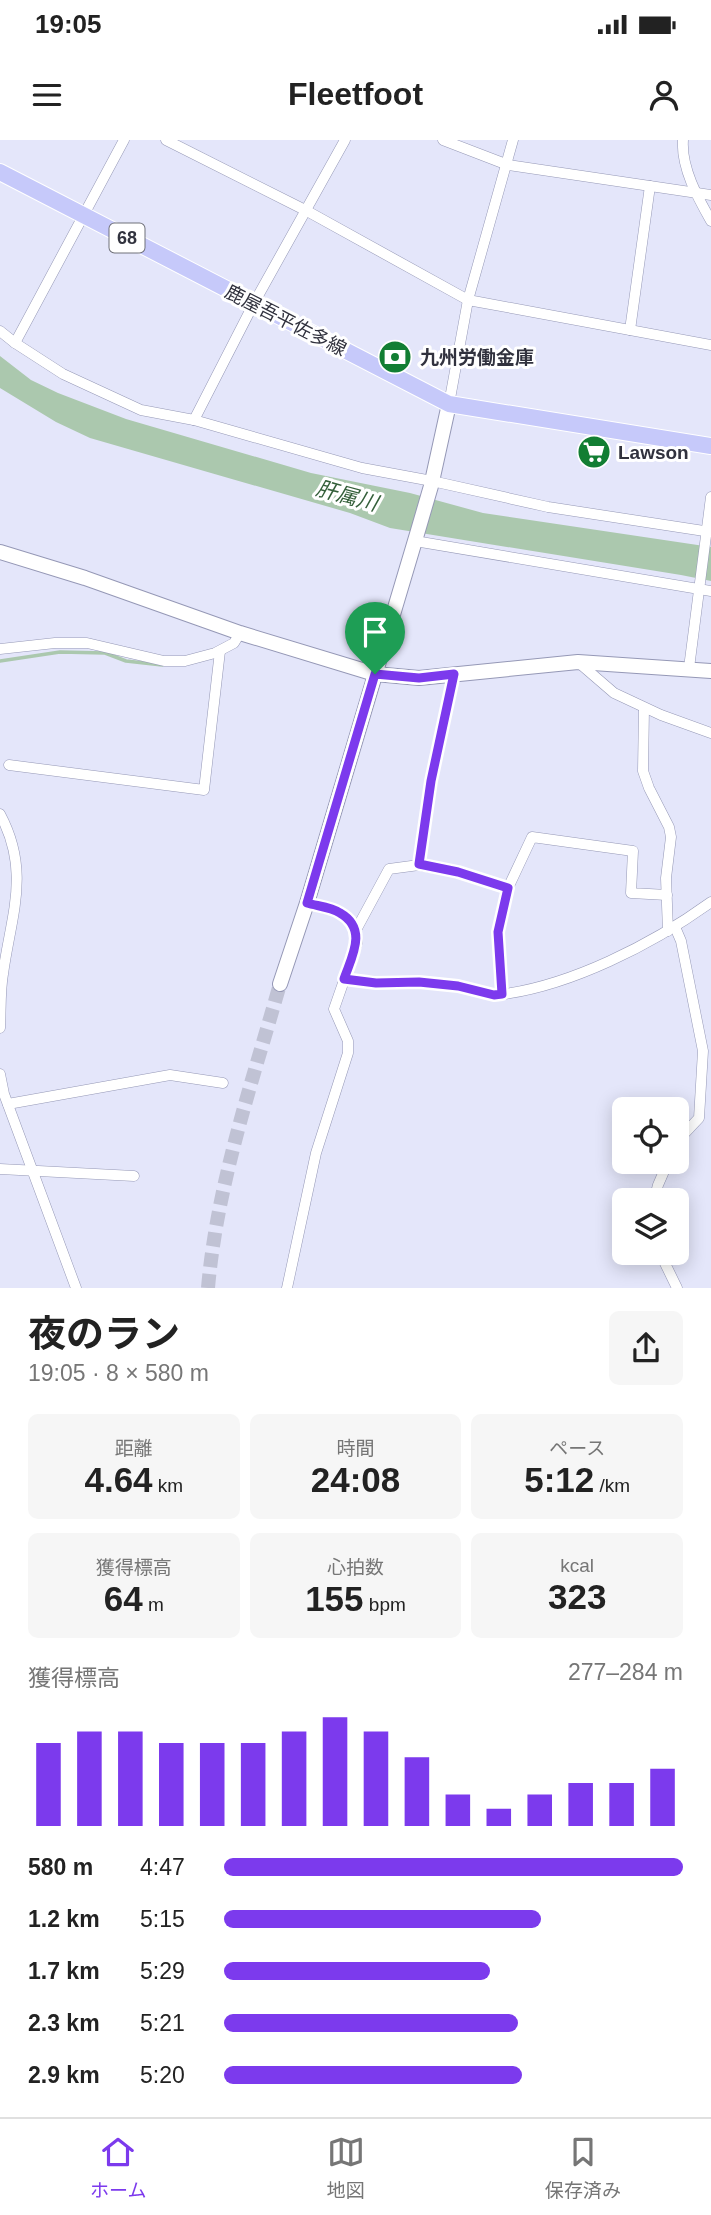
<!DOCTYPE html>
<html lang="ja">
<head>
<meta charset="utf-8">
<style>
	body { margin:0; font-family:Helvetica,"Noto Sans JP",sans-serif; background:#f6f6f6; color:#222; height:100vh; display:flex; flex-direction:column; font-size:26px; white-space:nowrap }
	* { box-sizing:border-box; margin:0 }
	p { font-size:23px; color:#767676 }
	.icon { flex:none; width:38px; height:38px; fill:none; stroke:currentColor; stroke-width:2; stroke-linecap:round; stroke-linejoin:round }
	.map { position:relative; height:1148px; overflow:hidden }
	.sheet { display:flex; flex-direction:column; background:#fff; flex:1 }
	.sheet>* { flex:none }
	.controls { position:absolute; left:612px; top:957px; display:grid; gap:14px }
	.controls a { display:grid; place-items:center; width:77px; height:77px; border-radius:10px; background:#fff; box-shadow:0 4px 18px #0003; font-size:35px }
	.pin { position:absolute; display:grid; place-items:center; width:60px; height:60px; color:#fff; margin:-72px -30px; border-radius:50% 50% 50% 0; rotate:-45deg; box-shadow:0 0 7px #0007 }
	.pin .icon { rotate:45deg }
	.round { display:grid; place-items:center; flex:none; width:74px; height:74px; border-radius:10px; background:#f6f6f6 }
	.summary { display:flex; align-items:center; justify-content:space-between; height:119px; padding:0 28px }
	h1 { font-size:38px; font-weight:700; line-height:52px }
	.stats { display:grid; grid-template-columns:repeat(3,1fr); gap:10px; height:119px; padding:7px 28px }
	.stats div { display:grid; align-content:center; border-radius:10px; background:#f6f6f6; text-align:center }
	.stats b { font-size:35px; font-weight:700 }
	.stats small { font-size:19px; font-weight:400 }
	.stats p { font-size:19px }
	.chart { height:196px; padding:14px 28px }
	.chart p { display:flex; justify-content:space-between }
	.chart svg { width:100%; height:126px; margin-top:7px; stroke:#7c3aed; stroke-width:6 }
	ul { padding:0 28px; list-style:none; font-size:23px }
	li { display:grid; grid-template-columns:112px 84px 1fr; align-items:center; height:52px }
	li i { height:18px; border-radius:9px; background:#7c3aed }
	.status { display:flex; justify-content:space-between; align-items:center; height:49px; padding:0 35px; background:#fff; direction:ltr }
	.status svg { height:19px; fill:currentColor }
	header { display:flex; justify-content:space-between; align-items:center; height:91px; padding:0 28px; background:#fff; font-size:32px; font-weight:700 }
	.menu { display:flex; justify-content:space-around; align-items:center; height:98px; border-top:2px solid #e0e0e0; background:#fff; font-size:19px; color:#767676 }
	.menu a { display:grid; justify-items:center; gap:4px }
	.menu .active { color:#7c3aed }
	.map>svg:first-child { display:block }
	.water { fill:#abc8ae }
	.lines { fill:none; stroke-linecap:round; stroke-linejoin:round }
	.stream { stroke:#abc8ae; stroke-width:3.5 }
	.secondary-tunnel { stroke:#c0c2d4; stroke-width:14; stroke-dasharray:14 7; stroke-linecap:butt }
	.street-casing { stroke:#9598b6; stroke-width:11 }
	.secondary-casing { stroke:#9598b6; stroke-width:16 }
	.primary-casing { stroke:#fff; stroke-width:18 }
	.street { stroke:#fff; stroke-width:10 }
	.secondary { stroke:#fff; stroke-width:14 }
	.primary { stroke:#c6c9fa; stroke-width:16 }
	.route-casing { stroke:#fff; stroke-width:14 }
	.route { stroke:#7c3aed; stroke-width:9 }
	.labels { text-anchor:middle; stroke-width:6; stroke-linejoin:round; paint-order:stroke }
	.shield { fill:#fff; stroke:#6f7078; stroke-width:2 }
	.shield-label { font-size:18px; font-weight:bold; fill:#31323e }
	.street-label { font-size:19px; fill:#31323e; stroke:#fff }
	.poi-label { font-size:19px; font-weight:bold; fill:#31323e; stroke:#fff; text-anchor:start }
	.water-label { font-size:21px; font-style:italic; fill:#345f3a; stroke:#fff }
</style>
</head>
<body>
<div class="status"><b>19:05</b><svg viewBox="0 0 49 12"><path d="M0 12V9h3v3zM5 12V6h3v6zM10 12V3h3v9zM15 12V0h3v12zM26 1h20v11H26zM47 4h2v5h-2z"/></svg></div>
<header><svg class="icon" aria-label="menu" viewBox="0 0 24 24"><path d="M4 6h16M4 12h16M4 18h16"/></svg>Fleetfoot<svg class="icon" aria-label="person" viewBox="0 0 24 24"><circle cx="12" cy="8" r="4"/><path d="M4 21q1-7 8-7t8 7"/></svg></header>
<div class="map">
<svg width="711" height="1148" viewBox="0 0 711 1148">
	<rect width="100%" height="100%" fill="#e4e6fa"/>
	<polygon class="water" points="0,216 31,240 58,253 126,279 311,333 410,353 483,373 711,407 711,441 681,435 390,388 350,373 90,298 56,282 0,248"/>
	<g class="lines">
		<polyline class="stream" points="0,521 60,512 105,513 126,521 162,525"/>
		<path class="secondary-tunnel" d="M 208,1148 C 217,1044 252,943 280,844"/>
		<defs>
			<g id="street">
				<polyline points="166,0 307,71 468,160 711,205"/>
				<polyline points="443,0 508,25 711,55"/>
				<path d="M 683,0 C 681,28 698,58 711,81"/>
				<polyline points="630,190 650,46"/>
				<polyline points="0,191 15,203 63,234 141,270 194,280 362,328 432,341 548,367 711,392"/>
				<polyline points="15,203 124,0"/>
				<polyline points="449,264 468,160 513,0"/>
				<polyline points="194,280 254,163 345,0"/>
				<polyline points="415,401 711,451"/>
				<polyline points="0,509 55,503 87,503 164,521 185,521 215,513 234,503 240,493"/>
				<polyline points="578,522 614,553 661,575 711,593"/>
				<polyline points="689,528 711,357"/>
				<polyline points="644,568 643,631 649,648 669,687 671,697 666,738 668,791"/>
				<polyline points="9,625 204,650 220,511"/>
				<path d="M 0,674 C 31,732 11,775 3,834 C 0,851 1,870 0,888"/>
				<polyline points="419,725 431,641 454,534"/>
				<polyline points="675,787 681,801 703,911 699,978 683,995 677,1005"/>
				<polyline points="356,790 389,729 419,725 458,732 508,748 532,697 633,711 631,753 667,755"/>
				<path d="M 344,839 C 381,844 418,841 455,845 C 469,847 484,856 497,855 C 569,847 653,804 711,762"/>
				<polyline points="502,854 498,792 508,748"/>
				<polyline points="0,934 4,954 76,1148"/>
				<polyline points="8,964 170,935 223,943"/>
				<polyline points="0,1029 134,1036"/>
				<polyline points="654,1060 658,1045 668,1022"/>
				<polyline points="660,1113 677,1148"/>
				<polyline points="287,1148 316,1013 348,913 348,901 334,869 357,803 356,790 351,782 339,772 307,763"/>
			</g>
			<g id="secondary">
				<polyline points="0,412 85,438 240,493 375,534 419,538 578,522 711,531"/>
				<polyline points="280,844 307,763 417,394 431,346 449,264"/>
			</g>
			<polyline id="primary" points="0,32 449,264 711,306"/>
		</defs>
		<use href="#street" class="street-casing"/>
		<use href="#secondary" class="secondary-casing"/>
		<use href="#primary" class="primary-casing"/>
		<use href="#street" class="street"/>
		<use href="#secondary" class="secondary"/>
		<use href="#primary" class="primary"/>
	</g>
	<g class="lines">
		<defs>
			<path id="route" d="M 375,534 L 419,538 L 454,534 L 431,641 L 419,724 L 458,732 L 508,748 L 498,792 L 502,854 L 494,855 L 458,846 L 419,842 L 376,843 L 344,839 C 352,816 368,789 340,773 C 331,767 317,766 307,763 Z"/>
		</defs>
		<use href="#route" class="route-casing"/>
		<use href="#route" class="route"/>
	</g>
	<defs>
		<symbol id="bank-disc" viewBox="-11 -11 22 22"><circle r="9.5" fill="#127e33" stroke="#fff"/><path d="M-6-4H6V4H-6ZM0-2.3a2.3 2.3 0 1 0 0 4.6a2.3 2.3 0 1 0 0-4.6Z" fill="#fff"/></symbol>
		<symbol id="supermarket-disc" viewBox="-11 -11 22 22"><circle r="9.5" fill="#127e33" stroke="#fff"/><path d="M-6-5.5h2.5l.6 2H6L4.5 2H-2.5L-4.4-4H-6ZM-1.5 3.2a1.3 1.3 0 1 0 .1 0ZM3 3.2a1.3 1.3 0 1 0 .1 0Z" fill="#fff"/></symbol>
	</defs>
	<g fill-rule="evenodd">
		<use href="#bank-disc" x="376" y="198" width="38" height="38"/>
		<use href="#supermarket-disc" x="575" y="293" width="38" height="38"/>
	</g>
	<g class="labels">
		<rect class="shield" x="109.5" y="83.5" width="35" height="29" rx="5"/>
		<g class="shield-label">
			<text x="127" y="104">68</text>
		</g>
		<g class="street-label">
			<text transform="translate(286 180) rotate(27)" y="7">鹿屋吾平佐多線</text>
		</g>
		<g class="poi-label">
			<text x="420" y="224">九州労働金庫</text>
			<text x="618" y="319">Lawson</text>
		</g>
		<g class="water-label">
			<text transform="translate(347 356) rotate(15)" y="7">肝属川</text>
		</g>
	</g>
</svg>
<div class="controls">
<a><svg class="icon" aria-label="locate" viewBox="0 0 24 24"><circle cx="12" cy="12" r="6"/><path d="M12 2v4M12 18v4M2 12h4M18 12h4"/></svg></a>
<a><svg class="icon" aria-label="layers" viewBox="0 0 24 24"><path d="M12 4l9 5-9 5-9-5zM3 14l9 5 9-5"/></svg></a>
</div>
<div class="pin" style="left:375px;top:534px;background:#1e9e55"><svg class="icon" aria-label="arrive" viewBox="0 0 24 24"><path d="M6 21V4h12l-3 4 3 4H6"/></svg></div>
</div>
<section class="sheet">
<div class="summary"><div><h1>夜のラン</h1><p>19:05 · 8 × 580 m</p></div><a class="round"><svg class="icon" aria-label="share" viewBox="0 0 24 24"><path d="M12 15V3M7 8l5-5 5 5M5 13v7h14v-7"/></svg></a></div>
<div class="stats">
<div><p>距離</p><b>4.64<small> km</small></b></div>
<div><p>時間</p><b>24:08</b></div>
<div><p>ペース</p><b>5:12<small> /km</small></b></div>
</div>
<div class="stats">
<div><p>獲得標高</p><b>64<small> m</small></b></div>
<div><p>心拍数</p><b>155<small> bpm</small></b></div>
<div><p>kcal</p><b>323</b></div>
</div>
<div class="chart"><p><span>獲得標高</span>277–284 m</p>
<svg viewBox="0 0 160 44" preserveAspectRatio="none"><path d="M5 44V15M15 44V11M25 44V11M35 44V15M45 44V15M55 44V15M65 44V11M75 44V6M85 44V11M95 44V20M105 44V33M115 44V38M125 44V33M135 44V29M145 44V29M155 44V24"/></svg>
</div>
<ul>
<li><b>580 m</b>4:47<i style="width:100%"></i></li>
<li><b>1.2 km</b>5:15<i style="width:69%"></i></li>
<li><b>1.7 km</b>5:29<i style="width:58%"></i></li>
<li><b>2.3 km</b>5:21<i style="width:64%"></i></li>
<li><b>2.9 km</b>5:20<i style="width:65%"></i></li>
</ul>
</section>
<nav class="menu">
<a class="active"><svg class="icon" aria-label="home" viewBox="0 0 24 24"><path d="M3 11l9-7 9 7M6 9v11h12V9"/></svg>ホーム</a>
<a><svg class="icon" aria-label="map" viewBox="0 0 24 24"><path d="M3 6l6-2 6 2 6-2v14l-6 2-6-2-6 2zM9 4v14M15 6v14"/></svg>地図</a>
<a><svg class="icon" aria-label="saved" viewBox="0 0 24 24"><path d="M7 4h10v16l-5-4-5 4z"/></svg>保存済み</a>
</nav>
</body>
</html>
